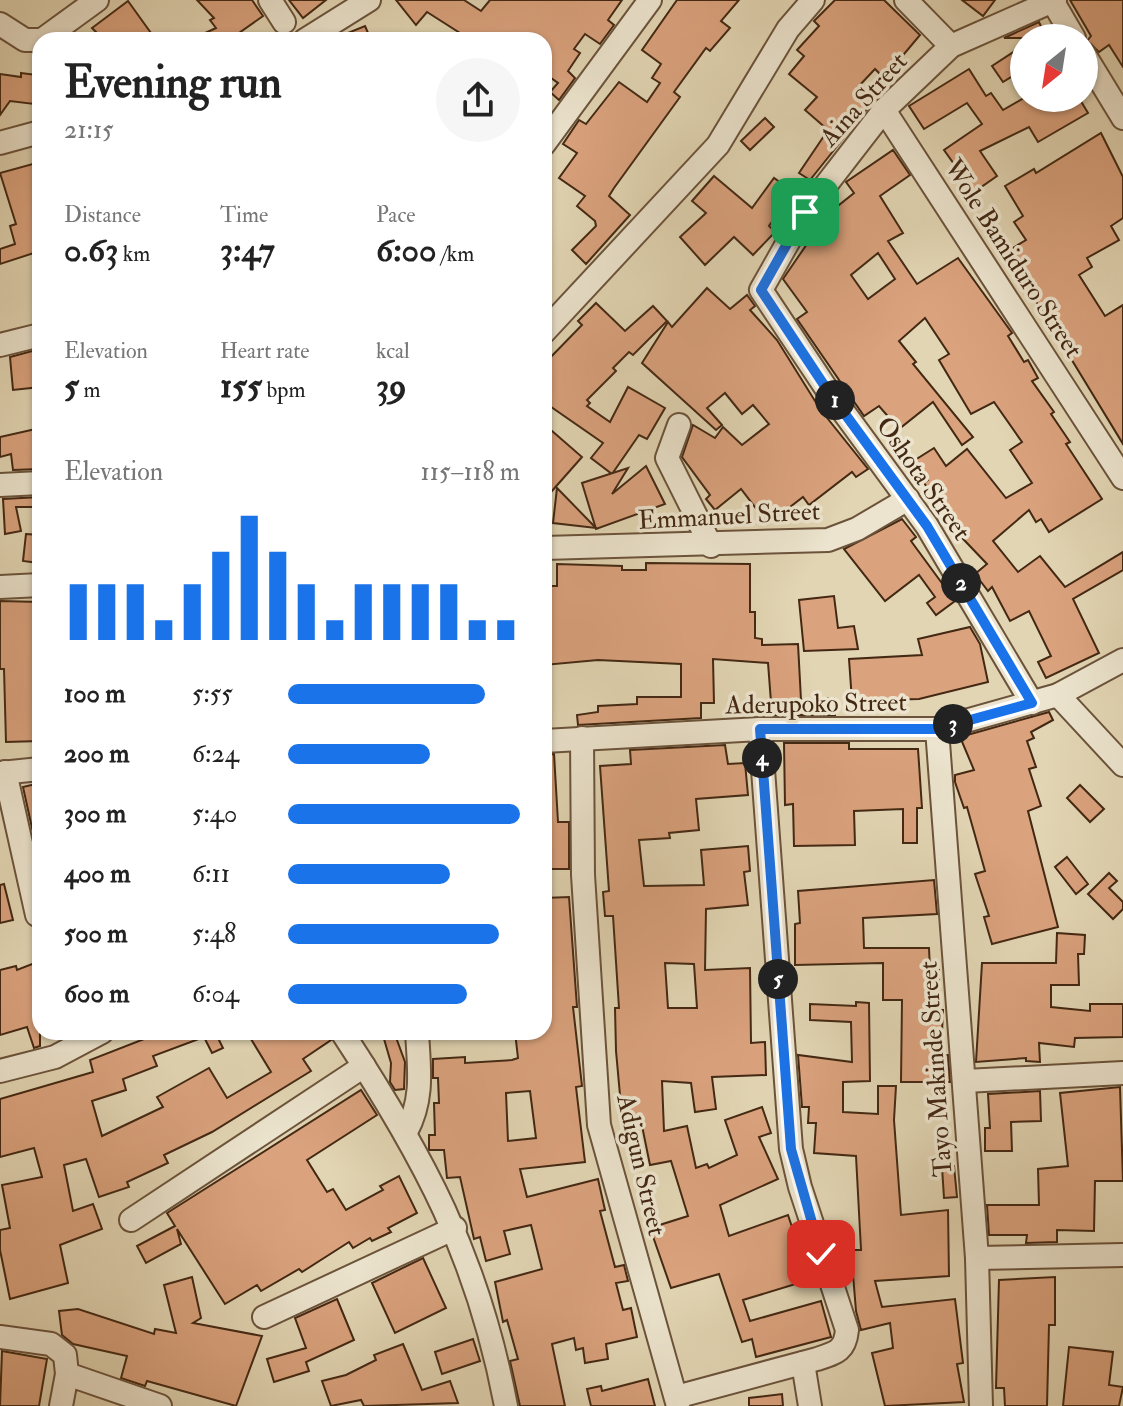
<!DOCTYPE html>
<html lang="en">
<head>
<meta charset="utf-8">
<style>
	body { margin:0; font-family:"IM FELL Double Pica",serif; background:#f6f6f6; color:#222; height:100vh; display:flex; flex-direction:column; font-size:30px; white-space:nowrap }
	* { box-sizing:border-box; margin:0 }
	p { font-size:26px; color:#767676 }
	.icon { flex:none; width:44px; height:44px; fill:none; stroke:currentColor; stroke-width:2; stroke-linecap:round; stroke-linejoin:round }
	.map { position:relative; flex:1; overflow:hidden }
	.panel { position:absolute; left:32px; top:32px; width:520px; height:1008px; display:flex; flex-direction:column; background:#fff; border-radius:24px; box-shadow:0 2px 6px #0004 }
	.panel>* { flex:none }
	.needle { width:52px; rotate:210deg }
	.tools { position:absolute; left:1010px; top:24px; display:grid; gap:16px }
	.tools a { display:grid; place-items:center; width:88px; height:88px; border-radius:50%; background:#fff; box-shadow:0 2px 6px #0004; font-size:40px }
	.pin { position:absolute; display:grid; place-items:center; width:68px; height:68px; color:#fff; margin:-34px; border-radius:16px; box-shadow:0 4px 12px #0006 }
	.km { position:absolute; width:40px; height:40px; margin:-20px; border-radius:50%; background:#222; color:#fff; font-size:22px; line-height:40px; text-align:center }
	.round { display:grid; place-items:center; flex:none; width:84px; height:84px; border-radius:42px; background:#f6f6f6 }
	.headline { display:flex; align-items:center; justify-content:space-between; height:136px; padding:0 32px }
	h1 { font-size:44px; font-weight:800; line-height:60px }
	.stats { display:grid; grid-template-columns:repeat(3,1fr); gap:12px; height:136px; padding:8px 32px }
	.stats div { display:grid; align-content:center }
	.stats b { font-size:34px; font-weight:800 }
	.stats small { font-size:22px; font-weight:400 }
	.stats p { font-size:22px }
	.chart { height:224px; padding:16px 32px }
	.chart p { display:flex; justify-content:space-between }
	.chart svg { width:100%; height:144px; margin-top:8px; stroke:#1a73e8; stroke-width:6 }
	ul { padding:0 32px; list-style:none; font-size:26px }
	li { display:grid; grid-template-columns:128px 96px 1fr; align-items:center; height:60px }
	li i { height:20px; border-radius:10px; background:#1a73e8 }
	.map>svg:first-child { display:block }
	.building { fill:#daa27d; stroke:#432813; stroke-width:2; fill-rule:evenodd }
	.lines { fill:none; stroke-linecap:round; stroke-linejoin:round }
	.minor-casing { stroke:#6b533b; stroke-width:26 }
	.minor { stroke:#ece4ce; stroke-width:22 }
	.route-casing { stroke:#fff; stroke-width:16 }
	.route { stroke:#1a73e8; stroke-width:10 }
	.labels { text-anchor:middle; stroke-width:7; stroke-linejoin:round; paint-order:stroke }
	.street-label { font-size:26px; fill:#432813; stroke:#ece4ce }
</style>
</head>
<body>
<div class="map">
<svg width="1123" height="1406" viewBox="0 0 1123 1406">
	<rect width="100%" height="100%" fill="#e2d5b3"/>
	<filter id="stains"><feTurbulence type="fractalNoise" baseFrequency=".0025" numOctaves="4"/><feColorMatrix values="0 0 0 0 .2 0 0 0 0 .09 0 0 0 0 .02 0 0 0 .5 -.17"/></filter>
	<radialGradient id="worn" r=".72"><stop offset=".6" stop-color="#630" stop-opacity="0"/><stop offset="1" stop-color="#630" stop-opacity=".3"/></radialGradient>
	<g class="building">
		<polygon points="197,0 252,0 263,16 229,40 190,40 216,28 210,20 214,18"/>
		<polygon points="289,0 326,0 303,18"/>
		<polygon points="396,0 464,0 481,11 490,0 622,0 608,20 614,25 600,44 585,34 574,49 580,53 568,71 575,78 559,100 550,92 558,83 544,73 544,40 459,40 463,35 427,12 416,25"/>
		<polygon points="677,0 739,0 721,21 730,28 710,51 706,48 674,92 680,97 614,188 609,196 630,215 586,264 572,250 596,226 595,221 577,206 585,196 559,178 577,153 563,144 579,120 586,124 619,82 647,102 660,83 652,78 661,64 642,50"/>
		<polygon points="835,0 884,0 920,35 884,78 875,69 858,87 874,100 810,180 799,173 828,130 805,110 817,97 789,74 804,56 797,50 819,26 814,21"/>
		<polygon points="962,0 995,0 983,16"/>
		<polygon points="1070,0 1123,0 1123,67 1109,45 1099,52 1087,41 1091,36"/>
		<polygon points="128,1 156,40 86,40 96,32 92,28"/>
		<polygon points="1039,22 1043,31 1037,34 1040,38 1004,38"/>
		<polygon points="365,26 371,40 332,40 333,39"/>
		<polygon points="1024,45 1024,69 1003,82 992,66"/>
		<polygon points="969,69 986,96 991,93 1003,110 1024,98 1079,98 1088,113 1038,142 1029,127 980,151 997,176 974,192 944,150 982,124 967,103 924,129 909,106"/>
		<polygon points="21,73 37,75 34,104 10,101 0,115 0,74 21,77"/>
		<polygon points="765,118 774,127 750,150 741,141"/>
		<polygon points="1101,133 1123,177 1123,218 1111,226 1119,240 1087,258 1092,267 1079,275 1105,316 1123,305 1123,444 1006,252 1026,240 1014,222 1023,216 1005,186 1034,169 1036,173"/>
		<path d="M 893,150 L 910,175 L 880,196 L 903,233 L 888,241 L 917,284 L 958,258 L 1012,333 L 1008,336 L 1024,362 L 1028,360 L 1038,378 L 1032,381 L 1054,412 L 1051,414 L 1070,442 L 1066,444 L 1102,499 L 1049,532 L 1041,519 L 1036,522 L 1029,510 L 993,541 L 1018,572 L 1040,556 L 1065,587 L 1123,552 L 1123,570 L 1073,599 L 1099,653 L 1046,678 L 1038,662 L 1051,656 L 1029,611 L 1010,621 L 992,587 L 988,591 L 975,574 L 987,564 L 946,521 L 950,518 L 924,483 L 928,480 L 915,460 L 934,448 L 946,466 L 967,449 L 1006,498 L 1032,483 L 1010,450 L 1022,442 L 994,402 L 971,414 L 939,360 L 949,354 L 925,318 L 899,341 L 916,362 L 913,364 L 973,437 L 962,445 L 933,402 L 899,429 L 879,406 L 864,416 L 797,319 L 807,312 L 783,279 L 809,241 L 806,238 L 814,225 L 854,193 L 846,182 ZM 878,253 L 895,279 L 868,299 L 851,275 Z"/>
		<polygon points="40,162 40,251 0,264 0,249 15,244 10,226 16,224 0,173"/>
		<polygon points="714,176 752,208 774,178 793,192 769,226 775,232 753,255 734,237 705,265 680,237 706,213 692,201"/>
		<polygon points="707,288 730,309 747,295 755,306 750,310 777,340 820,409 868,469 856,477 852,472 809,505 803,497 768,524 741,489 715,510 706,499 710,495 682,457 693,425 715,438 723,427 742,445 769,424 753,405 742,414 725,393 707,408 722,425 716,430 642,363 668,322 672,327"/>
		<polygon points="596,303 625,331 653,306 667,321 633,355 629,352 613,368 616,371 587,400 590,403 587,406 610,422 628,387 665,408 647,439 639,435 612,474 591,458 603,443 544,402 544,364 582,325 578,321"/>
		<polygon points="36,350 40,387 13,390 10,357"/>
		<polygon points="544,424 582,457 544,500"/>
		<polygon points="40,428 40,469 13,470 11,454 0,457 0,437"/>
		<polygon points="646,466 665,504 596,529 582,483 628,468 612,494"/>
		<polygon points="557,488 596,528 553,523"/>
		<polygon points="40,497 40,507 16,507 21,531 5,534 3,499"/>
		<polygon points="902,519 916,537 911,541 955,601 936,615 927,603 935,597 919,575 885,601 844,549"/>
		<polygon points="26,534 40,535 39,563 23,561"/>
		<polygon points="646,563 750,564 750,612 755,612 755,638 762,639 762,645 798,644 801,700 834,698 835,715 772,715 768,663 713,659 714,703 701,703 701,718 578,725 577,715 598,712 598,706 637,704 637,697 681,697 681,664 598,660 544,665 544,586 557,586 557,564 622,566 622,570 646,570"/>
		<polygon points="834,596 838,628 854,626 858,649 804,651 799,600"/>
		<polygon points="0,601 40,602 40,741 6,742 4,669 0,669"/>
		<polygon points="970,627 980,644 988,682 919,699 852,701 849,659 922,655 918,639"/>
		<polygon points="1049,712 1053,720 1031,732 1034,738 1027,741 1036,767 1029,769 1041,806 1028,811 1058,927 992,944 984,917 989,916 975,874 985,871 967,807 964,808 955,782 955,775 974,770 960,737"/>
		<polygon points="784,743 849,743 849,749 918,749 922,808 917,808 917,843 903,843 903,809 854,811 855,845 794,846 793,804 785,805"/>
		<path d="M 725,745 L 728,764 L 745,763 L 748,795 L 696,799 L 699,830 L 669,833 L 670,838 L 639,840 L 644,886 L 704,885 L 701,850 L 748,846 L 750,871 L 744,872 L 748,905 L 706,909 L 705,970 L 750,968 L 751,1043 L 765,1042 L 766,1075 L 712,1077 L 716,1109 L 695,1112 L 691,1083 L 662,1081 L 664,1131 L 687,1126 L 696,1168 L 707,1164 L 709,1168 L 737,1155 L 725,1120 L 762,1107 L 771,1133 L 759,1137 L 778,1179 L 720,1205 L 729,1236 L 788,1215 L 800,1251 L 806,1250 L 815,1278 L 743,1300 L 750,1321 L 821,1301 L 831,1337 L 756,1357 L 752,1339 L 742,1342 L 719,1274 L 671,1288 L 650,1228 L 688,1216 L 671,1161 L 650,1165 L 640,1116 L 622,1117 L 616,1051 L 615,1008 L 619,1008 L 613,916 L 605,916 L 603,892 L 609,891 L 600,766 L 631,764 L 630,750 ZM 665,963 L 694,964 L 697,1008 L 668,1008 Z"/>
		<polygon points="554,754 558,822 569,822 569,869 544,869 544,755"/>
		<polygon points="40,783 40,864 23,787"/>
		<polygon points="1080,785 1104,809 1090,822 1067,798"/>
		<polygon points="1067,857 1088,884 1076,894 1055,867"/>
		<polygon points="1109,873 1117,881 1109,888 1123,902 1123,909 1113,919 1088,894"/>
		<polygon points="934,880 937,914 863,918 864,948 929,948 930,970 939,970 939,1010 943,1010 941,1055 948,1055 950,1082 901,1082 902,1000 883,1000 883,963 795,965 795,924 800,923 798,891"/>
		<polygon points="4,884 13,920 0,923 0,885"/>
		<path d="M 569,897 L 577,1007 L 573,1007 L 582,1086 L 576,1087 L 585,1162 L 520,1169 L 527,1197 L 598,1179 L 605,1210 L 600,1211 L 615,1267 L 624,1265 L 628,1281 L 616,1283 L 623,1310 L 631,1308 L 637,1337 L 606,1344 L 608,1359 L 585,1363 L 583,1348 L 576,1350 L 574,1338 L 552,1344 L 565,1406 L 520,1406 L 510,1361 L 518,1359 L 507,1320 L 503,1322 L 495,1282 L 542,1269 L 531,1225 L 504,1231 L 510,1254 L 486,1261 L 480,1237 L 474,1239 L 460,1177 L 447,1178 L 444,1150 L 429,1150 L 429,1135 L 435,1135 L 434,1103 L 439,1103 L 438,1078 L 433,1078 L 433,1059 L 465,1057 L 465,1063 L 512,1060 L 518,1058 L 515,1032 L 544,1032 L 544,898 ZM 530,1091 L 536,1138 L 508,1141 L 506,1093 Z"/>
		<polygon points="1057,933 1085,935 1084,954 1078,954 1079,985 1051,985 1051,1007 1090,1011 1090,1004 1123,1004 1123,1037 1075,1038 1074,1047 1039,1043 1040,1062 1026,1061 1026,1058 976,1062 982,963 1056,963"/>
		<polygon points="40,961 40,1046 34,1048 27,1027 0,1035 0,970 16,966 17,970"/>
		<polygon points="856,1002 869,1003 870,1081 843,1082 843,1112 878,1114 878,1086 896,1086 894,1120 901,1215 948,1210 949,1276 875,1281 882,1307 955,1299 963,1363 957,1364 964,1402 885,1406 872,1353 893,1348 890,1323 861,1330 856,1311 851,1250 861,1250 856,1156 814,1153 816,1123 808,1123 809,1107 802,1107 798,1055 852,1062 851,1022 810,1020 810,1004 856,1006"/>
		<polygon points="162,1032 215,1032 223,1048 212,1053 204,1037 153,1056 157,1066 123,1079 126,1090 92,1101 102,1136 163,1107 157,1097 209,1068 227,1098 271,1072 251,1039 262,1032 328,1032 331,1040 303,1059 311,1071 212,1132 164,1155 168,1163 127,1182 129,1187 99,1197 86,1159 64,1165 73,1211 93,1204 102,1229 60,1245 68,1283 10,1299 0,1250 0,1230 10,1228 2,1185 42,1177 34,1148 0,1157 0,1099 93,1072 90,1060"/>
		<polygon points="382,1032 394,1032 405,1062 404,1089 395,1090 390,1082 391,1063"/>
		<polygon points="1120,1087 1123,1181 1095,1181 1094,1231 1057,1230 1057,1242 1026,1243 1027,1235 989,1235 987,1205 1039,1205 1038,1169 1068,1166 1060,1093"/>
		<polygon points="361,1090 377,1115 307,1160 327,1192 333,1189 346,1210 383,1190 380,1186 399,1176 417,1213 388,1228 391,1232 372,1241 370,1238 353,1248 349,1242 302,1272 299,1269 261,1291 257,1285 225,1304 177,1229 181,1244 146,1263 137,1246 175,1226 167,1213"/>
		<polygon points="1040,1091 1041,1121 1011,1122 1012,1151 985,1151 985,1128 990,1128 988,1094"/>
		<polygon points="954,1166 957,1197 944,1198 942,1167"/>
		<polygon points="423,1258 446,1308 395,1333 372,1283"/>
		<polygon points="192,1277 201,1318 193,1323 262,1336 236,1406 147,1381 145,1386 121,1378 127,1356 73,1344 62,1335 59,1311 78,1309 154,1334 155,1329 176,1333 164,1285"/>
		<polygon points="1055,1277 1055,1325 1049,1325 1047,1406 1005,1406 1004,1388 996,1388 999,1280"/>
		<polygon points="337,1299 354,1340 306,1362 309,1371 274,1382 267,1359 306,1348 295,1318"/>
		<polygon points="473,1339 480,1361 442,1374 435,1352"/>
		<polygon points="403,1344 422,1390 450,1381 458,1403 364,1406 361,1400 331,1406 322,1381 346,1375 376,1360 374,1355"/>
		<polygon points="1069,1347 1113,1352 1109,1385 1123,1387 1119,1406 1063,1406"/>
		<polygon points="2,1351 47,1359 39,1406 0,1406"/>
		<polygon points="648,1379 655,1406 591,1406 587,1389 601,1386 602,1391"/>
		<polygon points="782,1394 783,1406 749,1406 749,1398"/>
	</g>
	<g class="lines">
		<defs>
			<g id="minor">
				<polyline points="270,0 284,22"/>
				<polyline points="906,0 951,46"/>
				<polyline points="1053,2 1074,38"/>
				<polyline points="0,24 25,40 40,40"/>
				<polyline points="42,40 97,0"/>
				<polyline points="305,40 369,0"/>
				<polyline points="1084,54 1123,118"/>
				<polyline points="884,110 1123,478"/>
				<polyline points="0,143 40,132"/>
				<polyline points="544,144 650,0"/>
				<polyline points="544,332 718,145 788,29 813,0"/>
				<polyline points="0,345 40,335"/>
				<polyline points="679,425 667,458 711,546"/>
				<polyline points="0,485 40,483"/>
				<polyline points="544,548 828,540 857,529 908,499"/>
				<polyline points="0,587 40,585"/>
				<polyline points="1058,695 1123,765"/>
				<polyline points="1032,703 927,526 826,388 761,290 805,212 884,110 951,46 1055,0"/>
				<polyline points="937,729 977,1258 981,1406"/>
				<polyline points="582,738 583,875 599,1125 678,1406"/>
				<polyline points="544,741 760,729 937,729 1058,695 1123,660"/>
				<polyline points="5,772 37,915"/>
				<polyline points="0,773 40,769"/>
				<path d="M 342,1032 C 424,1157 478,1257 506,1406"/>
				<polyline points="0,1071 55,1057 102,1032"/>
				<polyline points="965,1081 1123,1073"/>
				<path d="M 406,1132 C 424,1099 419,1068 417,1032"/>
				<polyline points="131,1220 364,1066"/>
				<polyline points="977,1258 1123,1255"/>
				<polyline points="264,1317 455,1228"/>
				<polyline points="0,1337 51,1344 65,1355 67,1374 61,1406"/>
				<polyline points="803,1363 810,1406"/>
				<polyline points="67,1374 160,1406"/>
				<path d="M 676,1397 L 817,1359 C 836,1353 845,1351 847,1330 L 800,1187 L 791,1149 L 760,729"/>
			</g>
		</defs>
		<use href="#minor" class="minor-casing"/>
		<use href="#minor" class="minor"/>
	</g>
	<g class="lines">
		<defs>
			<polyline id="route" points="805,212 761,290 826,388 927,526 1032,703 937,729 760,729 791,1149 821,1254"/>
		</defs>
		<use href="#route" class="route-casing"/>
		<use href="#route" class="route"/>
	</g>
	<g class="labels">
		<g class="street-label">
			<text transform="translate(863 99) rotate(-48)" y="9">Aina Street</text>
			<text transform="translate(1014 258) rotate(57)" y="9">Wole Bamiduro Street</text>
			<text transform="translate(924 478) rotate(55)" y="9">Oshota Street</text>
			<text transform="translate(729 515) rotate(-3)" y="9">Emmanuel Street</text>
			<text transform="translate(816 703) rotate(-1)" y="9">Aderupoko Street</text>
			<text transform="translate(935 1069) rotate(-94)" y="9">Tayo Makinde Street</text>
			<text transform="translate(642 1165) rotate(77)" y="9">Adigun Street</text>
		</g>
	</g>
	<rect width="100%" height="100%" filter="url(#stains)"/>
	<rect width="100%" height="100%" fill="url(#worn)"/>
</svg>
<div class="tools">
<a><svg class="needle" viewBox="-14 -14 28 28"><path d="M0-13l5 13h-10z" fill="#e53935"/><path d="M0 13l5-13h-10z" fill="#767676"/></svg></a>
</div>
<div class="pin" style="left:805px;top:212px;background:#1e9e55"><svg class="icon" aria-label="arrive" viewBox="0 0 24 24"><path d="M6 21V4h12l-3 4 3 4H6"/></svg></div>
<div class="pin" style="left:821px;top:1254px;background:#d93025"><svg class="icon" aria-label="check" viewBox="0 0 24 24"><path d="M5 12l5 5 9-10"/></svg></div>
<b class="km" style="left:835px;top:400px">1</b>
<b class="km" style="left:961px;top:583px">2</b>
<b class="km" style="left:953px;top:724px">3</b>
<b class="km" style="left:762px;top:758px">4</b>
<b class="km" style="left:778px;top:979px">5</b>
<section class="panel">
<div class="headline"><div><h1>Evening run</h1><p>21:15</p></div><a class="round"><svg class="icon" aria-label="share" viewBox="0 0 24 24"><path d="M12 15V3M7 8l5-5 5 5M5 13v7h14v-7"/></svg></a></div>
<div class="stats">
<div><p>Distance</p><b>0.63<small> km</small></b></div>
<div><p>Time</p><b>3:47</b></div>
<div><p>Pace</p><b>6:00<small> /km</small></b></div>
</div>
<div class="stats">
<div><p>Elevation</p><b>5<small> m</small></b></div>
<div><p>Heart rate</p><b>155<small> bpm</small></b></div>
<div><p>kcal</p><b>39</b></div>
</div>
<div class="chart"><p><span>Elevation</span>115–118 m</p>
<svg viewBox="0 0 160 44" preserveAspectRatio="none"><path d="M5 44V27M15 44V27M25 44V27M35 44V38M45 44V27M55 44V17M65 44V6M75 44V17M85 44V27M95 44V38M105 44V27M115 44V27M125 44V27M135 44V27M145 44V38M155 44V38"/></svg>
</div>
<ul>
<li><b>100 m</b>5:55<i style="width:85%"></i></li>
<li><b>200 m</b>6:24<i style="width:61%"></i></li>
<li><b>300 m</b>5:40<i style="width:100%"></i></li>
<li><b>400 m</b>6:11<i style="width:70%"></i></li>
<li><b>500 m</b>5:48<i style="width:91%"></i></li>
<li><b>600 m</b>6:04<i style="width:77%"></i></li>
</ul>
</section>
</div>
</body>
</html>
